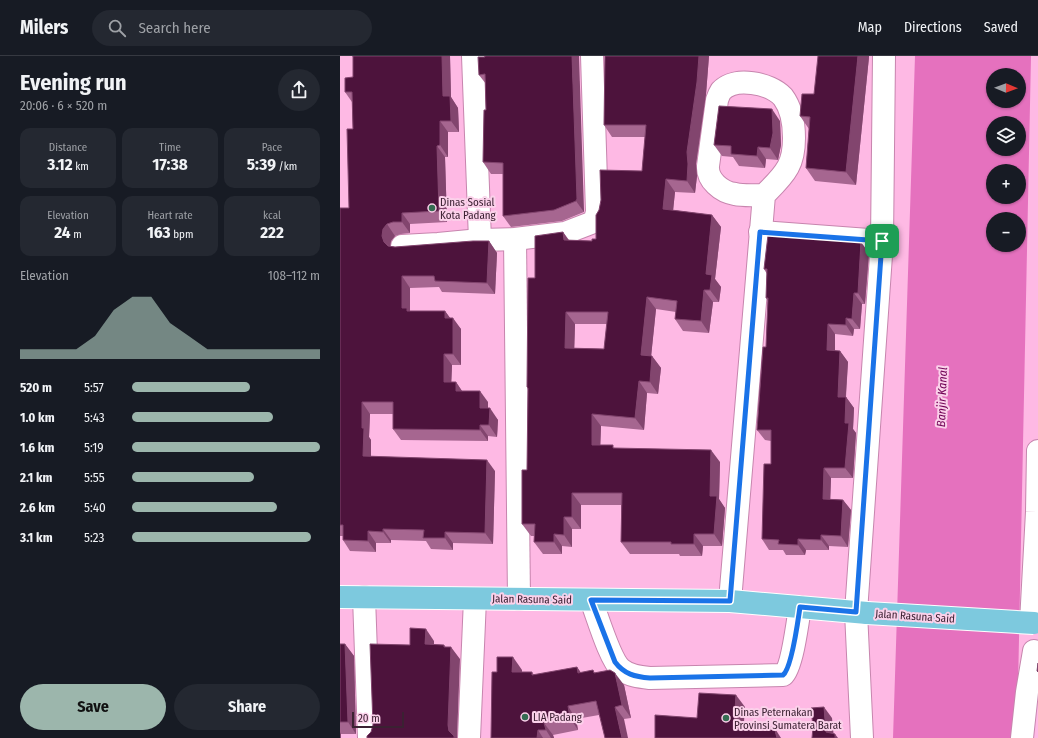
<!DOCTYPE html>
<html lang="en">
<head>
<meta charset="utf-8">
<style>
	body { margin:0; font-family:"Fira Sans Condensed",sans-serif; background:#242831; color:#f1f3f6; height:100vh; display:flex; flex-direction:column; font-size:15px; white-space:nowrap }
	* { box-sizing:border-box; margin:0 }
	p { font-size:13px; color:#9ea1a6 }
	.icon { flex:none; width:22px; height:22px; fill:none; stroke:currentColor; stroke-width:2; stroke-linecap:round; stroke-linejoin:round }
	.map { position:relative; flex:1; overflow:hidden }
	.panel { display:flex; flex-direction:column; background:#171b24; width:340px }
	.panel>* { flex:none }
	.needle { width:26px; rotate:91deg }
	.controls { position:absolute; left:646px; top:12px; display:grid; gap:8px }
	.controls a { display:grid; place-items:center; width:40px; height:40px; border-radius:50%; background:#171b24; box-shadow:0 1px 3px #0004; font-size:20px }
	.scale { position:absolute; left:12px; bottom:10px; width:52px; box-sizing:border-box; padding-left:4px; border:2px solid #3b2132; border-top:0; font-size:11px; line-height:14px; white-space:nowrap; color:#3b2132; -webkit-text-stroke:3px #fbd1ea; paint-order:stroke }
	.pin { position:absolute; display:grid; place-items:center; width:34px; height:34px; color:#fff; margin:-17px; border-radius:8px; box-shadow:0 2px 6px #0006 }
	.round { display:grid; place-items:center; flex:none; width:42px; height:42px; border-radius:21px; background:#242831 }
	.summary { display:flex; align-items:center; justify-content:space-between; height:68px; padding:0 20px }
	h1 { font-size:22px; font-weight:700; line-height:30px }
	.stats { display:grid; grid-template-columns:repeat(3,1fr); gap:6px; height:68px; padding:4px 20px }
	.stats div { display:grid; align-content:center; border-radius:10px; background:#242831; text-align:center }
	.stats b { font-size:17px; font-weight:700 }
	.stats small { font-size:11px; font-weight:400 }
	.stats p { font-size:11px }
	.chart { height:112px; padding:8px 20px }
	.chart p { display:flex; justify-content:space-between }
	.chart svg { width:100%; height:72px; margin-top:4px; fill:#9cb6ac; opacity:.7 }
	.cta { display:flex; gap:8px; margin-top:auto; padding:8px 20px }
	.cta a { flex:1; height:46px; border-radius:24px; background:#9cb6ac; color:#111; font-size:16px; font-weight:700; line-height:46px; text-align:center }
	.cta a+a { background:#242831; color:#f1f3f6 }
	ul { padding:0 20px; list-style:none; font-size:13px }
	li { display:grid; grid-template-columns:64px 48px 1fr; align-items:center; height:30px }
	li i { height:10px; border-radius:5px; background:#9cb6ac }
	header { display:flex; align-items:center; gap:24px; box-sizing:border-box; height:56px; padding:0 20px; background:#171b24; border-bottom:1px solid #363941 }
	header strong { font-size:19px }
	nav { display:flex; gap:22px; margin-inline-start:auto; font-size:14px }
	.search { width:280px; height:36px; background:#242831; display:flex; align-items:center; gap:10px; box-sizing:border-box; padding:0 14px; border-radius:22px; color:#9ea1a6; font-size:15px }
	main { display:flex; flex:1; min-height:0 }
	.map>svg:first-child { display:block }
	.water { fill:#e571be; fill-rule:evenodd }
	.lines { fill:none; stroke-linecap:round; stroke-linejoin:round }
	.minor-casing { stroke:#c785ae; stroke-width:24 }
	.major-casing { stroke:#fff; stroke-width:24 }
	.minor { stroke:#fff; stroke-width:22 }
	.major { stroke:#7dc9de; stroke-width:22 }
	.major-bridge-casing { stroke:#fff; stroke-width:24; stroke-linecap:butt }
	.major-bridge { stroke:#7dc9de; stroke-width:22 }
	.wall { fill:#a66690; fill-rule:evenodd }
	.shaded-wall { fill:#82456e }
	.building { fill:#4d133c; stroke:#82456e; fill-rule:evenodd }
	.route-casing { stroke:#fff; stroke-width:8 }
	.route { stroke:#1a73e8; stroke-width:5 }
	.poi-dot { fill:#356c52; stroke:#fbd1ea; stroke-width:1.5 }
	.labels { text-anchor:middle; stroke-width:4; stroke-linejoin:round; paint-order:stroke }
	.poi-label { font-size:11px; fill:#3b2132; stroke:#fbd1ea; text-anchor:start }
	.street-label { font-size:11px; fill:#3b2132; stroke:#fbd1ea }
	.water-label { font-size:12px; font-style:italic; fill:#6f0054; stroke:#fbd1ea }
</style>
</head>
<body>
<header>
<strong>Milers</strong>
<div class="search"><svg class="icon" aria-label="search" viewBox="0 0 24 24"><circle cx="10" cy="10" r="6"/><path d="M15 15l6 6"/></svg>Search here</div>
<nav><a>Map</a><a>Directions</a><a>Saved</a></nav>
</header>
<main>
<section class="panel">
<div class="summary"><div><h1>Evening run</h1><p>20:06 · 6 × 520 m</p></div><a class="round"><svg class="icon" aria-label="share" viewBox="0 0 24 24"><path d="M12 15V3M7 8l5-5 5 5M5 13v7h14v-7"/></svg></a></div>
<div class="stats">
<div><p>Distance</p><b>3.12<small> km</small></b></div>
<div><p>Time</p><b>17:38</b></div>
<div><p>Pace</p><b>5:39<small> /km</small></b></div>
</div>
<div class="stats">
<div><p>Elevation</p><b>24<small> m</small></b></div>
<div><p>Heart rate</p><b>163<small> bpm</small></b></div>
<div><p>kcal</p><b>222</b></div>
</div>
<div class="chart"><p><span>Elevation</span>108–112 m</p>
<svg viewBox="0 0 160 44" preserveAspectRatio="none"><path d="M0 44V38L10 38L20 38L30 38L40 30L50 14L60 6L70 6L80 22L90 30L100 38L110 38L120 38L130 38L140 38L150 38L160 38V44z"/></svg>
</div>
<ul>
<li><b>520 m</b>5:57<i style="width:63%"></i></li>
<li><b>1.0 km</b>5:43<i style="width:75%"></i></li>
<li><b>1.6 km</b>5:19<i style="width:100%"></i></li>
<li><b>2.1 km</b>5:55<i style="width:65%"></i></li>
<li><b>2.6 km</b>5:40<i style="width:77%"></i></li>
<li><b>3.1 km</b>5:23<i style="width:95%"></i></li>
</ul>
<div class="cta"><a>Save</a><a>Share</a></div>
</section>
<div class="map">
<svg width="698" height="682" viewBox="0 0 698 682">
	<rect width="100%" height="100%" fill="#feb9e4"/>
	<path class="water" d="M 575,0 L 691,0 L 678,631 L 674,682 L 553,682 ZM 653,19 L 679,19 L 679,45 L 653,45 ZM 653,67 L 679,67 L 679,93 L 653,93 ZM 653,115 L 679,115 L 679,141 L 653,141 ZM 653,163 L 679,163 L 679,189 L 653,189 Z"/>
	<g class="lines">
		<defs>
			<g id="minor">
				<polyline points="133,0 140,184 175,183 225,177 251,167 255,163 257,156 252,0"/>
				<polyline points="420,176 542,185"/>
				<polyline points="175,183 179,543"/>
				<polyline points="62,190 98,188 140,184"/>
				<polyline points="24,541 29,682"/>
				<path d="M 251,544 C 257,559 270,604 281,613 C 289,620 300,621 310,622 L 443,619 C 452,612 458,564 460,551"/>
				<path d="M 390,545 L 424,139 C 432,131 442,122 448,111 C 453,102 454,92 454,82 C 454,67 452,53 443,41 C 430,27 395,20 381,35 C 379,38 378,41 377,44 L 368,110 C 367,124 381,136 395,138 C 404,140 414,139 424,139"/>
				<polyline points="691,566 697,456 698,395"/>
				<polyline points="129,682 135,543"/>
				<polyline points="522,682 516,556 542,185 544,0"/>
				<polyline points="682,682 687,636 694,595"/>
			</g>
			<polyline id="major" points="0,541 390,545 527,557"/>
		</defs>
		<use href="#minor" class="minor-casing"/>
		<use href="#major" class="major-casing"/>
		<use href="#minor" class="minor"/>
		<use href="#major" class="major"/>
		<defs>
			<polyline id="major-bridge" points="527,557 694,567"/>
		</defs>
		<use href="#major-bridge" class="major-bridge-casing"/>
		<use href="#major-bridge" class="major-bridge"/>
	</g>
	<g class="wall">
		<polygon points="12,0 110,0 111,41 118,52 119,76 108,76 108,101 105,101 107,166 70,168 70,177 61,178 55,180 51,185 50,190 55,191 149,185 157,197 155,238 102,236 99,231 70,232 70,255 105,255 110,262 121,273 121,309 112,309 111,326 116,326 122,335 148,346 148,352 158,364 157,381 148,380 148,385 61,384 53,373 53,358 30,358 29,381 31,384 31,400 155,415 153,488 113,487 113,494 91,493 86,485 51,484 51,487 36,487 36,496 10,495 3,484 3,480 0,480 0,152 9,152 13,73 12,46 5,36 13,21 13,1"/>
		<path d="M 265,0 L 369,0 L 366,38 L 356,108 L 357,120 L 355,137 L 335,136 L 333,154 L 372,159 L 381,171 L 375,223 L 381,231 L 379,246 L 373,246 L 369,277 L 343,275 L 335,263 L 336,256 L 316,253 L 311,300 L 312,300 L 321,312 L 318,338 L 307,337 L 304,374 L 261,370 L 260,389 L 275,392 L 380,406 L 379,443 L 385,452 L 382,490 L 363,490 L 362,500 L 340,500 L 339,498 L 290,498 L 281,486 L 281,449 L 241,449 L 241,473 L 232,473 L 232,491 L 222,490 L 222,498 L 203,498 L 194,486 L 194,480 L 191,480 L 182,468 L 187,414 L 188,334 L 187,331 L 195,222 L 223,176 L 229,184 L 252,185 L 256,183 L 302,115 L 305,81 L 272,81 L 264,69 ZM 235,268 L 267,268 L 264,293 L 234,292 Z"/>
		<polygon points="145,1 244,154 244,156 222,165 171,171 163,160 163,118 151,118 143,106 146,54 146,28 139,19"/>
		<polygon points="529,1 516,129 475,125 466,112 469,73 460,60 474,38"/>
		<polygon points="440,65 441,89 438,104 426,103 425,112 399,110 393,101 382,100 374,89"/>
		<polygon points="529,197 525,248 522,248 520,273 514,273 513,280 495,278 495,295 500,295 508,306 506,341 514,352 513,373 516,377 513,422 491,422 490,443 503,444 511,454 508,491 489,490 489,494 466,494 465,499 446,499 443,494 429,494 422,483 431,408 431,385 425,384 417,374 426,291 428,245 426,242 427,218 424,213"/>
		<polygon points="0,588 5,588 14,600 16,678 1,678 1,682 0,682"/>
		<polygon points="237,611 241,617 253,614 255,617 284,629 291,662 284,663 259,659 236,663 238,674 213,679 214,682 151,682 157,616 182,614 182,616 192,616 194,619"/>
	</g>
	<g class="shaded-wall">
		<polygon points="102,0 110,0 111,41 118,52 119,76 111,65 103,40"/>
		<polygon points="232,0 239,0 244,154 244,156 236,145"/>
		<polygon points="359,0 369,0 366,38 356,108 357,120 355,137 347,125 347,96"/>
		<polygon points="518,0 529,0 529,1 516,129 506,116"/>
		<polygon points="432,53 440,65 441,89 438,104 430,92"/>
		<polygon points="100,65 108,76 108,101 100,89"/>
		<polygon points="97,90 105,101 107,166 99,155"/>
		<polygon points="418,91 426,103 425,112 417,100"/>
		<polygon points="326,123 335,136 332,165 323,153"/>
		<polygon points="62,157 70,168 70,177 62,166"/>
		<polygon points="372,159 381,171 375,223 381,231 379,246 370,234 366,218"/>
		<polygon points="47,168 55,180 51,185 50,191 44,186 42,180 43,173"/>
		<polygon points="223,176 231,188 224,184"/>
		<polygon points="149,185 157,197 155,238 147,227"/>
		<polygon points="521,186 529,197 525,248 518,237"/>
		<polygon points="62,220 70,232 70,256 62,252"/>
		<polygon points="364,234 373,246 369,277 361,265"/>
		<polygon points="514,237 522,248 520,273 512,263"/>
		<polygon points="307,241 316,253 310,311 301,299"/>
		<polygon points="105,255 113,266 113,262 121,273 121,309 113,298 105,262"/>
		<polygon points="226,256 235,268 234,304 225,292"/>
		<polygon points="506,262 514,273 513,280 506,269"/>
		<polygon points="488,268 495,278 495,305 487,294"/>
		<polygon points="500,295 508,306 505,351 498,341"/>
		<polygon points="104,298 112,309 111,337 104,326"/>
		<polygon points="312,300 321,312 318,338 310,326"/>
		<polygon points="299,325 307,337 304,374 295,362"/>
		<polygon points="116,326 124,338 116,335"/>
		<polygon points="140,335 148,346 148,363 140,352"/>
		<polygon points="506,341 514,352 513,373 516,377 513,422 505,412 505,367"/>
		<polygon points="22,346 30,358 29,381 31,384 31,411 23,400 22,372"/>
		<polygon points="150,352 158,364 157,381 149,369"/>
		<polygon points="252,358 261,370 260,401 252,389"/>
		<polygon points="140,369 148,380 148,385 140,374"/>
		<polygon points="371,394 380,406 379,443 385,452 382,490 374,478 370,440"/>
		<polygon points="147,404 155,415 153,488 145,477"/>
		<polygon points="484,412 491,422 490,453 483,443"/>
		<polygon points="232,437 241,449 241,473 232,461"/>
		<polygon points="503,444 511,454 508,491 501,480"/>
		<polygon points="224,461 232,473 232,491 224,479"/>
		<polygon points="43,473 51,484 51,487 43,476"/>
		<polygon points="28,475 36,487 36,496 28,485"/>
		<polygon points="105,476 113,487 113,494 105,482"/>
		<polygon points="214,478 222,490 222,498 214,486"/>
		<polygon points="354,478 363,490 362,500 354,488"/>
		<polygon points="481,479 489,490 489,494 481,484"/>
		<polygon points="458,483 466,494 465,499 458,489"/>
		<polygon points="86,573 94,585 94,601 85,588"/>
		<polygon points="5,588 14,600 16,678 8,666"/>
		<polygon points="104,589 111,598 111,591 120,603 117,682 114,682 109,675 108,669"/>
		<polygon points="173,601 182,614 181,628 172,616"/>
		<polygon points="237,611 246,624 238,617"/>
		<polygon points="275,617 284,629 291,662 282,649"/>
		<polygon points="396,639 405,651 403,681 394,669"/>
		<polygon points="228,650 236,663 238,674 230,662"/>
		<polygon points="275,651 284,663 288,682 282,682"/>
		<polygon points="484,651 492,662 494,682 486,676"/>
		<polygon points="204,667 213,679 214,682 211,682 206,674"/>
		<polygon points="434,671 441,682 437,682"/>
		<polygon points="198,674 203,682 197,682"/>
		<polygon points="0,676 1,678 1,682 0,682"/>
		<polygon points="495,678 498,682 495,682"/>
	</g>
	<g class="building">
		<polygon points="13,0 102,0 103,40 110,40 111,65 100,65 100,89 97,90 99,155 62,157 62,166 53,166 47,168 43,173 42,180 44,186 48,190 55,191 133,185 149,185 147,227 95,225 94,220 62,220 62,252 67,252 67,255 105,255 105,262 113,262 113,298 104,298 104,326 116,326 116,335 140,335 140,352 150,352 149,369 140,369 140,374 53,373 53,346 22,346 22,372 24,372 23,400 147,404 145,477 105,476 105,482 83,482 84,474 43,473 43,476 28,475 28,485 3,484 3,469 0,469 0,152 9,152 7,73 13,73 12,36 5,36 5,22 13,21"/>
		<polygon points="145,0 232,0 237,143 236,145 214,154 163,160 163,107 143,106 144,54 146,54 145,18 139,19 138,1 145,1"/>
		<path d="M 265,0 L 359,0 L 357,26 L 347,96 L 348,108 L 347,125 L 326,123 L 323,153 L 372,159 L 366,218 L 372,219 L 370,234 L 364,234 L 361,265 L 335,263 L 337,245 L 307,241 L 301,299 L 312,300 L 310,326 L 299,325 L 295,362 L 252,358 L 252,389 L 273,389 L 273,392 L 371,394 L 370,440 L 377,440 L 374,478 L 354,478 L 354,488 L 331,488 L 331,486 L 281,486 L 282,437 L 232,437 L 232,461 L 224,461 L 224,479 L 214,478 L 214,486 L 194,486 L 195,468 L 182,468 L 182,414 L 187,414 L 188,332 L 187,331 L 188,222 L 195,222 L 195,180 L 223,176 L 224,184 L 252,185 L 252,183 L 256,183 L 256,159 L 259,154 L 261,144 L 260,114 L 302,115 L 306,69 L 264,69 ZM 226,256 L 268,256 L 264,293 L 225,292 Z"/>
		<polygon points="478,0 518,0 506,116 466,112 470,61 460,60 462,38 474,38"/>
		<polygon points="379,50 432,53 433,77 430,92 418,91 417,100 391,98 391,90 374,89"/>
		<polygon points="428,179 521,186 518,237 514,237 512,263 506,262 506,269 488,268 487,294 500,295 498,341 506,341 505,367 509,367 505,412 484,412 483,443 503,444 501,480 481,479 481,484 458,483 458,489 438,488 439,484 422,483 424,408 431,408 431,374 417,374 423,291 426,291 428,242 426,242 427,213 424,213"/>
		<polygon points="70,572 86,573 85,588 104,589 104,591 111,591 108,669 109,675 114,680 114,682 27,682 27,680 31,676 33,669 30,588 70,589"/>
		<polygon points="0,588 5,588 8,666 0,666"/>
		<polygon points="157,601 173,601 172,616 192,616 192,619 237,611 238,617 253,614 254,617 270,614 275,617 282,649 275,651 282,682 265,682 256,645 228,650 230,662 204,667 206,674 198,674 197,682 151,682 152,616 157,616"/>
		<polygon points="698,607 698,616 697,615"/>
		<polygon points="359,637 396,639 394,669 434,671 437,682 315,682 315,659 357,662"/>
		<polygon points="484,651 486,676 495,678 495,682 472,682 473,671 471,652"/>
	</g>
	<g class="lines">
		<defs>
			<path id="route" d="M 420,176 L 542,185 L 516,556 L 460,551 C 458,564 452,612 443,619 L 310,622 C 295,621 284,618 275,606 L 251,544 L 390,545 Z"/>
		</defs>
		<use href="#route" class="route-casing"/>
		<use href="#route" class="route"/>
	</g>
	<g class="poi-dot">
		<circle cx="92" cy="152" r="4"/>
		<circle cx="185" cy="661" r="4"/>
		<circle cx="386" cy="662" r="4"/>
	</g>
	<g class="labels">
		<g class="poi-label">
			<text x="100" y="150">Dinas Sosial<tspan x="100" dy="13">Kota Padang</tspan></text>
			<text x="394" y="660">Dinas Peternakan<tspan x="394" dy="13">Provinsi Sumatera Barat</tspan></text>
			<text x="193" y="665">LIA Padang</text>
		</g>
		<g class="street-label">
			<text transform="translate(192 543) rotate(1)" y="4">Jalan Rasuna Said</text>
			<text transform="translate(575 560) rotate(4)" y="4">Jalan Rasuna Said</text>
		</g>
		<g class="water-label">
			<text transform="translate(602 341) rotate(-88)" y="4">Banjir Kanal</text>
		</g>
	</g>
</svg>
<div class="controls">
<a><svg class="needle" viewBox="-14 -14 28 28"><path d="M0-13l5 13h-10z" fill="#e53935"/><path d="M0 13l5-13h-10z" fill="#9ea1a6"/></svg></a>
<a><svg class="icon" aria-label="layers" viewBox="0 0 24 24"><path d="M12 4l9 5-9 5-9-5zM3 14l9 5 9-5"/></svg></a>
<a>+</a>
<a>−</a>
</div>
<div class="scale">20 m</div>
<div class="pin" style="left:542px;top:185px;background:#1e9e55"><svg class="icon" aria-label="arrive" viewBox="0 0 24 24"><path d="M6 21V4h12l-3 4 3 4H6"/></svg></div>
</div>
</main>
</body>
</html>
